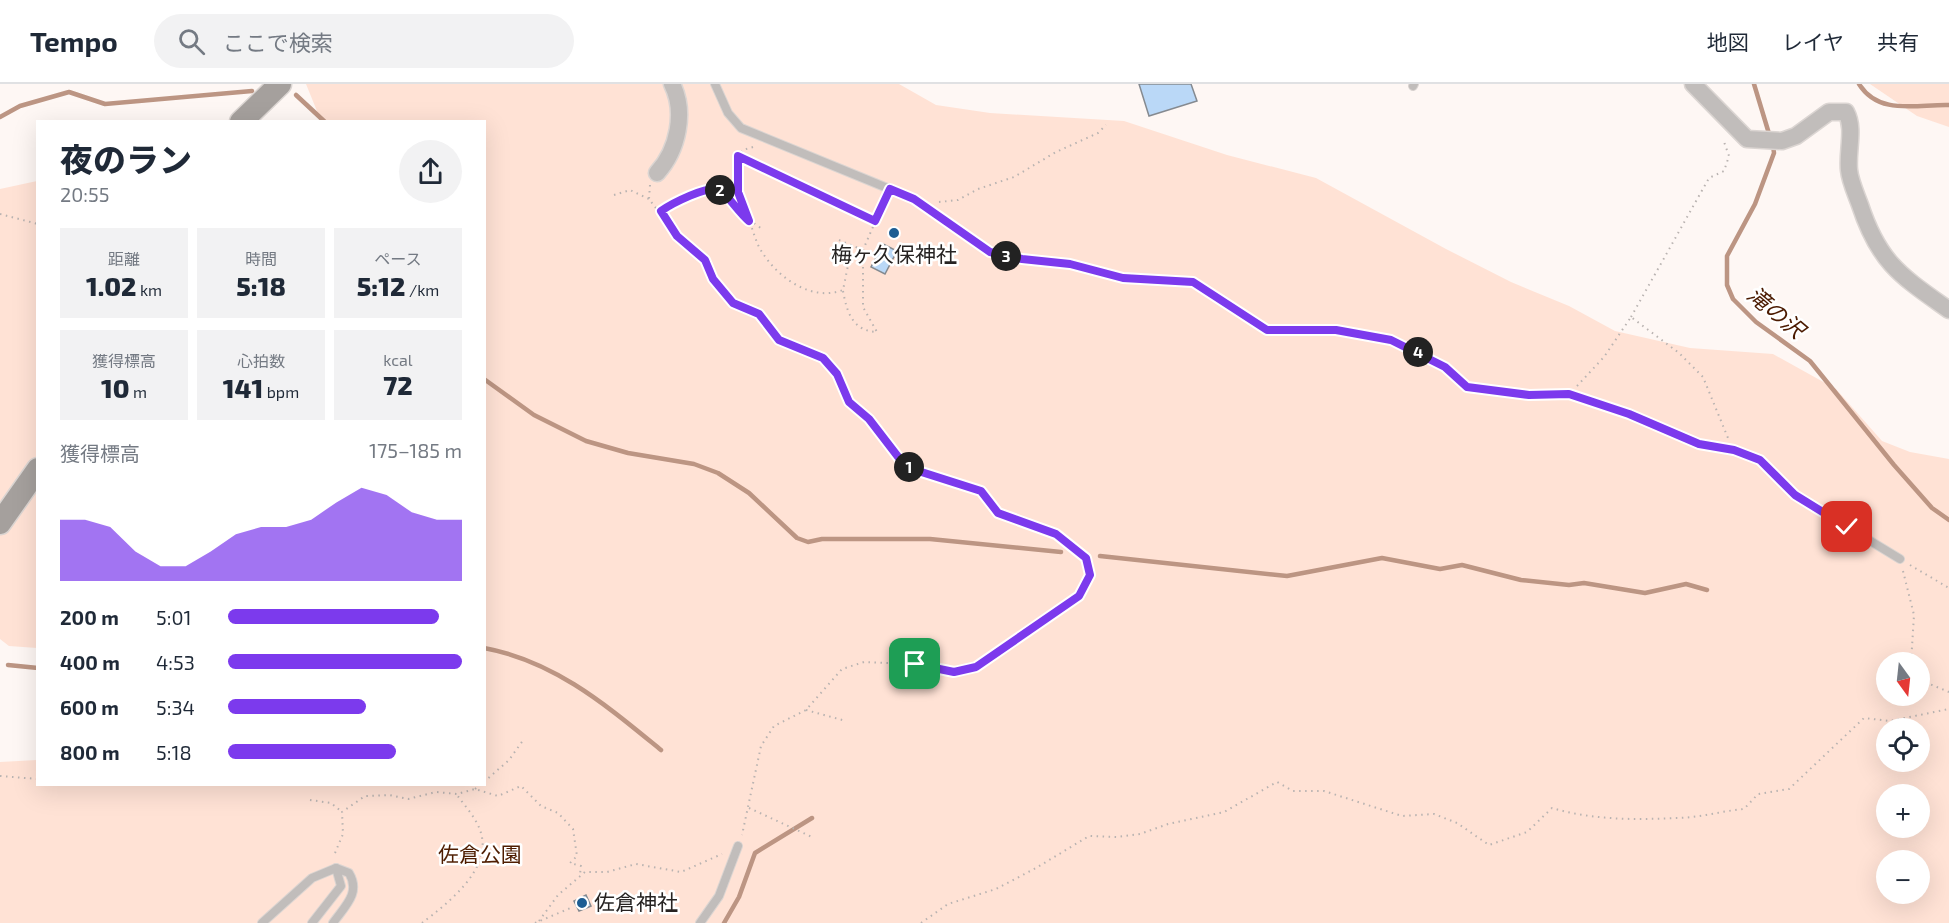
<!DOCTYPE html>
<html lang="ja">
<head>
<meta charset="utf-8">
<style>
	body { margin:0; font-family:"Exo 2","Noto Sans JP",sans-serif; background:#f2f2f3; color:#1f2937; height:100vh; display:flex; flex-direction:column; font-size:22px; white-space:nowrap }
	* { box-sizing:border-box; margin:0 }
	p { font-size:20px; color:#747a83 }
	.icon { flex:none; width:33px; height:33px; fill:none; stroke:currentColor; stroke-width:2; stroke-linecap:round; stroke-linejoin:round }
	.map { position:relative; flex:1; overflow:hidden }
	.panel { position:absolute; left:36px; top:36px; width:450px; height:666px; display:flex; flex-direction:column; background:#fff; border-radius:0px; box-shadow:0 6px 24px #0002 }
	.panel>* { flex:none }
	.needle { width:39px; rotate:165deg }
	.tools { position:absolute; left:1876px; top:568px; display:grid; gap:12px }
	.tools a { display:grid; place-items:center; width:54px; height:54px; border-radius:50%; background:#fff; box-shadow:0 6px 24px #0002; font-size:30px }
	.pin { position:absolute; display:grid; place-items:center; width:51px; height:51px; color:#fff; margin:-26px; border-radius:12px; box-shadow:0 3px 9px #0006 }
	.km { position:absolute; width:30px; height:30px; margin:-15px; border-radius:50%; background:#222; color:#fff; font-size:16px; line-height:30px; text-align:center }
	.round { display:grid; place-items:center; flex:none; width:63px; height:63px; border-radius:32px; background:#f2f2f3 }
	.headline { display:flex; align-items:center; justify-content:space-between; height:102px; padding:0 24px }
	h1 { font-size:33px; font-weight:800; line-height:45px }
	.metrics { display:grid; grid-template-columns:repeat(3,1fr); gap:9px; height:102px; padding:6px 24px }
	.metrics div { display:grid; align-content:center; border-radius:0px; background:#f2f2f3; text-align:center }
	.metrics b { font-size:26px; font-weight:800 }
	.metrics small { font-size:16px; font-weight:400 }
	.metrics p { font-size:16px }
	.chart { height:168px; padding:12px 24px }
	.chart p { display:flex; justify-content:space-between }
	.chart svg { width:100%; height:108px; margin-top:6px; fill:#7c3aed; opacity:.7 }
	ul { padding:0 24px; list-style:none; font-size:20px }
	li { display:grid; grid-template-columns:96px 72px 1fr; align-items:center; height:45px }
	li i { height:15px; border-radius:8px; background:#7c3aed }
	header { display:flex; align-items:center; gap:36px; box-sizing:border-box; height:84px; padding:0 30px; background:#fff; border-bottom:2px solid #e0e1e3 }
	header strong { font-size:28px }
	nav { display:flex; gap:33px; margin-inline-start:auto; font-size:21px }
	.search { width:420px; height:54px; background:#f2f2f3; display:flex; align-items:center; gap:15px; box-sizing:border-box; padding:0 21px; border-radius:33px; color:#747a83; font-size:22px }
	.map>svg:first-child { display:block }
	.green { fill:#ffe2d5; fill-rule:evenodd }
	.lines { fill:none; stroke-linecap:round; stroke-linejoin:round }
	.stream { stroke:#bc9583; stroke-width:4.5 }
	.building { fill:#bad8f7; stroke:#858a90; stroke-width:1.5 }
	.lane-casing { stroke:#dbd5d2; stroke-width:10 }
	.street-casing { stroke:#dbd5d2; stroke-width:19 }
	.secondary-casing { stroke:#dbd5d2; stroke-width:25 }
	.path { stroke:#b9b3b1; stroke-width:2; stroke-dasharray:1.5 4.5; stroke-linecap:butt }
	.lane { stroke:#c1bdbb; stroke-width:8 }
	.street { stroke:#c1bdbb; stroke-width:16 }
	.secondary { stroke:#a5a09d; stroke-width:22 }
	.route-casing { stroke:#fff; stroke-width:12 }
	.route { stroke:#7c3aed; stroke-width:8 }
	.poi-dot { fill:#1d5d93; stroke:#fff; stroke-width:2 }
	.labels { text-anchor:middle; stroke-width:5; stroke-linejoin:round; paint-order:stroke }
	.poi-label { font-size:21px; fill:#262322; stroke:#fff }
	.park-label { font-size:21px; fill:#4e1d01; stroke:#fff }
	.water-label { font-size:22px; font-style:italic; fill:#4b1a00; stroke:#fff }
</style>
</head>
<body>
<header>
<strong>Tempo</strong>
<div class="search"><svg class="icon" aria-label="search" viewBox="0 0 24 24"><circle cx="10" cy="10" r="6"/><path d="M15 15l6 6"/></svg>ここで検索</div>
<nav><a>地図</a><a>レイヤ</a><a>共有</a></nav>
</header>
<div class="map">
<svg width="1949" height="839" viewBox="0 0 1949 839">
	<rect width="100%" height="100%" fill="#fef7f4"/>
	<g class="green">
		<path d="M 306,0 L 899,0 L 936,21 L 990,29 L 1124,37 L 1227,71 L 1316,94 L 1446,165 L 1511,198 L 1569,222 L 1615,247 L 1690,264 L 1773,270 L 1836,305 L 1882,357 L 1910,368 L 1949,375 L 1949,839 L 0,839 L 0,678 L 37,676 L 38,700 L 484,700 L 484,38 L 321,37 ZM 1887,579 L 1920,579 L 1920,612 L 1887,612 ZM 1887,645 L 1920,645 L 1920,678 L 1887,678 ZM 1887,711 L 1920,711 L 1920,744 L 1887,744 ZM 1887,777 L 1920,777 L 1920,810 L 1887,810 Z"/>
		<polygon points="1870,0 1949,0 1949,43 1917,32"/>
		<polygon points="37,97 37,564 9,562 0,555 0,105"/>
	</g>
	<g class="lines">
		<g class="stream">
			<polyline points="1754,0 1770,53"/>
			<path d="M 1859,0 C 1879,32 1917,20 1949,21"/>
			<polyline points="296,11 325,38"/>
			<polyline points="0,33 20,22 69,8 105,20 252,7"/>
			<polyline points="1773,61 1774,69 1755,120 1727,172 1727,201 1733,215 1756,238 1810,277 1894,381 1932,424 1949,436"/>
			<polyline points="484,295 534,331 586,357 628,369 694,380 718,389 749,409 797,454 808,458 822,455 930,455 1061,468"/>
			<polyline points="1100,472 1287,492 1382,474 1440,485 1462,481 1521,496 1569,501 1584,499 1645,509 1686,500 1707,506"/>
			<path d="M 484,564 C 555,577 607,622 661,666"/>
			<polyline points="8,581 38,584"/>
			<polyline points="724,839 739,813 755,769 812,734"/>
		</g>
	</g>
	<g class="building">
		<polygon points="1139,0 1191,0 1197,17 1149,32"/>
		<polygon points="883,160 897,167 885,190 871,183"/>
		<polygon points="586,811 591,822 579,827 574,817"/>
	</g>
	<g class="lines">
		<defs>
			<g id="lane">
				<polyline points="715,0 728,29 741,44 914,115 990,168 1021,175 1070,180 1123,194 1193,198 1267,246 1337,246 1391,256 1445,283 1467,303 1529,311 1569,310 1629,330 1699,360 1734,366 1760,376 1795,411 1900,475"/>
				<polyline points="1413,2 1414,0"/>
				<path d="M 262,839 L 312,794 L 336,784 L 349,789 C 361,809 345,822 333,839"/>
				<polyline points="312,839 341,802 336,784"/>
				<polyline points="700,839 719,812 738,762"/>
			</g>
			<g id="street">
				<path d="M 1693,0 L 1747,55 L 1782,57 L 1796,52 L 1829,28 L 1846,28 C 1855,45 1847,66 1849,86 C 1850,97 1856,110 1860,121 C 1879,179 1901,192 1949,226"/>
				<path d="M 657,89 C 678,66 686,28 672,0"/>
			</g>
			<g id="secondary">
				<polyline points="241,38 280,0"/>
				<polyline points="0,439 38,385"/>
			</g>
		</defs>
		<use href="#lane" class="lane-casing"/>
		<use href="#street" class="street-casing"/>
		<use href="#secondary" class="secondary-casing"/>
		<g class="path">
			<path d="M 753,63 L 743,66 L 738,72 C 738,100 734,128 761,144"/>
			<polyline points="738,72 875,137"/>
			<polyline points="650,101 649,115 677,152 705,176 713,195 733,219 759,230 779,256 823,274 837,290 849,318 869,335 899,374 912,385 981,407 998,429 1056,450 1086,474 1090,491 1079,512 976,583 954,588 915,580 864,578 842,585 806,626 774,642 761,662 742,751"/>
			<polyline points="614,111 630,106 649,115"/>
			<polyline points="939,118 958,116 978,105 1014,93 1056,68 1098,49 1106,41"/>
			<path d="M 661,127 C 671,120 706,101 719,106 C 725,108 730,118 734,123 C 738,129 747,132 750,139 C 754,149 756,159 762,168 C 778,194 812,218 843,206 L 852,162"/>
			<polyline points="0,130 38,140"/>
			<polyline points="839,156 863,166"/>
			<path d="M 843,207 C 847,229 853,247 877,248 L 863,223 L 863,166 L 885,115"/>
			<polyline points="1631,233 1709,94 1724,87 1729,72 1723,55"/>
			<polyline points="1577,302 1604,273 1631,233 1679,269 1703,293 1728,354"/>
			<polyline points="1910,481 1949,504"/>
			<polyline points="1903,487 1914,531 1911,579"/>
			<polyline points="1920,596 1949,608"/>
			<polyline points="806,626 846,637"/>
			<polyline points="0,692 38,695"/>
			<polyline points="484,698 509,676 524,655"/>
			<polyline points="475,705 481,700"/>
			<polyline points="310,716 331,719 342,728"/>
			<polyline points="749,724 812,753"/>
			<polyline points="335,769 343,750 342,728 365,712 389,711 408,715 436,708 457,710 475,705 498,712 521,702 541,722 558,729 573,745 577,772 570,779 581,782 580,790"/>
			<polyline points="539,837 558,811 585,788 607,788 636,780 681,788 722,770"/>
			<path d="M 422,839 C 448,819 494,784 480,746 C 476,734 465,722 457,711"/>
			<polyline points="535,839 573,823"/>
			<path d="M 921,839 L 948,820 L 996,805 L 1036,784 L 1089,752 L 1117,753 L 1140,750 L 1168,740 L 1224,728 L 1277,698 L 1293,707 L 1324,707 L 1402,732 L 1434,730 L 1457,739 L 1489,761 L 1527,748 L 1552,724 C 1593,736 1634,736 1676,734 C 1699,734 1721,727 1744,725 L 1758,710 L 1789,705 L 1864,634 L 1890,637 L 1949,625"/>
		</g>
		<use href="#lane" class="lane"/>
		<use href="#street" class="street"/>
		<use href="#secondary" class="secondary"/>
	</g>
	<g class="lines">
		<defs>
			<path id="route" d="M 915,580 L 954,588 L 976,583 L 1079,512 L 1090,491 L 1086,474 L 1056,450 L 998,429 L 981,407 L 912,385 L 899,374 L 869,335 L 849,318 L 837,290 L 823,274 L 779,256 L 759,230 L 733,219 L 713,195 L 705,176 L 677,152 L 661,127 C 671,120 709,100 720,106 C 726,109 740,130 749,137 L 738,108 L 738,72 L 875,137 L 890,105 L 914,115 L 990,168 L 1022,175 L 1070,180 L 1123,194 L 1193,198 L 1267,246 L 1336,246 L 1391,256 L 1445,283 L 1467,303 L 1529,311 L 1569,310 L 1629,330 L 1699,360 L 1734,366 L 1760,376 L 1795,411 L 1847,443"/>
		</defs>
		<use href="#route" class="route-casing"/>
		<use href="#route" class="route"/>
	</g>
	<g class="poi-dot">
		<circle cx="894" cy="149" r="6"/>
		<circle cx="582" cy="819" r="6"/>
	</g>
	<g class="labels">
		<g class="poi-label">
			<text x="894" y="178">梅ヶ久保神社</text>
			<text x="594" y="826" text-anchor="start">佐倉神社</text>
		</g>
		<g class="park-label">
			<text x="480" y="778">佐倉公園</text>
		</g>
		<g class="water-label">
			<text transform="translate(1776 228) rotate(40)" y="8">滝の沢</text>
		</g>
	</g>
</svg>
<div class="tools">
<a><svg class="needle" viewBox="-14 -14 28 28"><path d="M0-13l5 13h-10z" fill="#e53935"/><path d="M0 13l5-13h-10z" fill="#747a83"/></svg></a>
<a><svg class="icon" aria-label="locate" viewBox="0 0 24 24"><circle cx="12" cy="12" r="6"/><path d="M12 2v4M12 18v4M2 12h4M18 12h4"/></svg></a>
<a>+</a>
<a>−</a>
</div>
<div class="pin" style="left:915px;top:580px;background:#1e9e55"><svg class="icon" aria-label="arrive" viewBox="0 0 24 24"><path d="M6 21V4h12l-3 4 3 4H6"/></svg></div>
<div class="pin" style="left:1847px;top:443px;background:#d93025"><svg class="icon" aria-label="check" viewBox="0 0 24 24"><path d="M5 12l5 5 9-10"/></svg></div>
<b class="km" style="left:909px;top:383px">1</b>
<b class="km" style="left:720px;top:106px">2</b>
<b class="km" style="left:1006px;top:172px">3</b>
<b class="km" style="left:1418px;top:268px">4</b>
<section class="panel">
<div class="headline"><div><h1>夜のラン</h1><p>20:55</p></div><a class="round"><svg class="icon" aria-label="share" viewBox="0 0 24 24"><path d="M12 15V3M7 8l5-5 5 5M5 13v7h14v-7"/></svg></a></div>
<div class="metrics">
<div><p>距離</p><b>1.02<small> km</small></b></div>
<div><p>時間</p><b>5:18</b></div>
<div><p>ペース</p><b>5:12<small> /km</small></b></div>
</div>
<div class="metrics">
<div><p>獲得標高</p><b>10<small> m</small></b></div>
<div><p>心拍数</p><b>141<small> bpm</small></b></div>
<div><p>kcal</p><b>72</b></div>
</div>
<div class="chart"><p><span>獲得標高</span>175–185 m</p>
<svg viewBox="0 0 160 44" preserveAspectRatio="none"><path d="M0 44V19L10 19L20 22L30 32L40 38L50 38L60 32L70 25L80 22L90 22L100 19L110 12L120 6L130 9L140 16L150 19L160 19V44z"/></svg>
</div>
<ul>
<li><b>200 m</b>5:01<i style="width:90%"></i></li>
<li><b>400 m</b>4:53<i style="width:100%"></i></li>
<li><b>600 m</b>5:34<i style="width:59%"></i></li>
<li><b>800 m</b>5:18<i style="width:72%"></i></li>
</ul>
</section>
</div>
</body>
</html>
